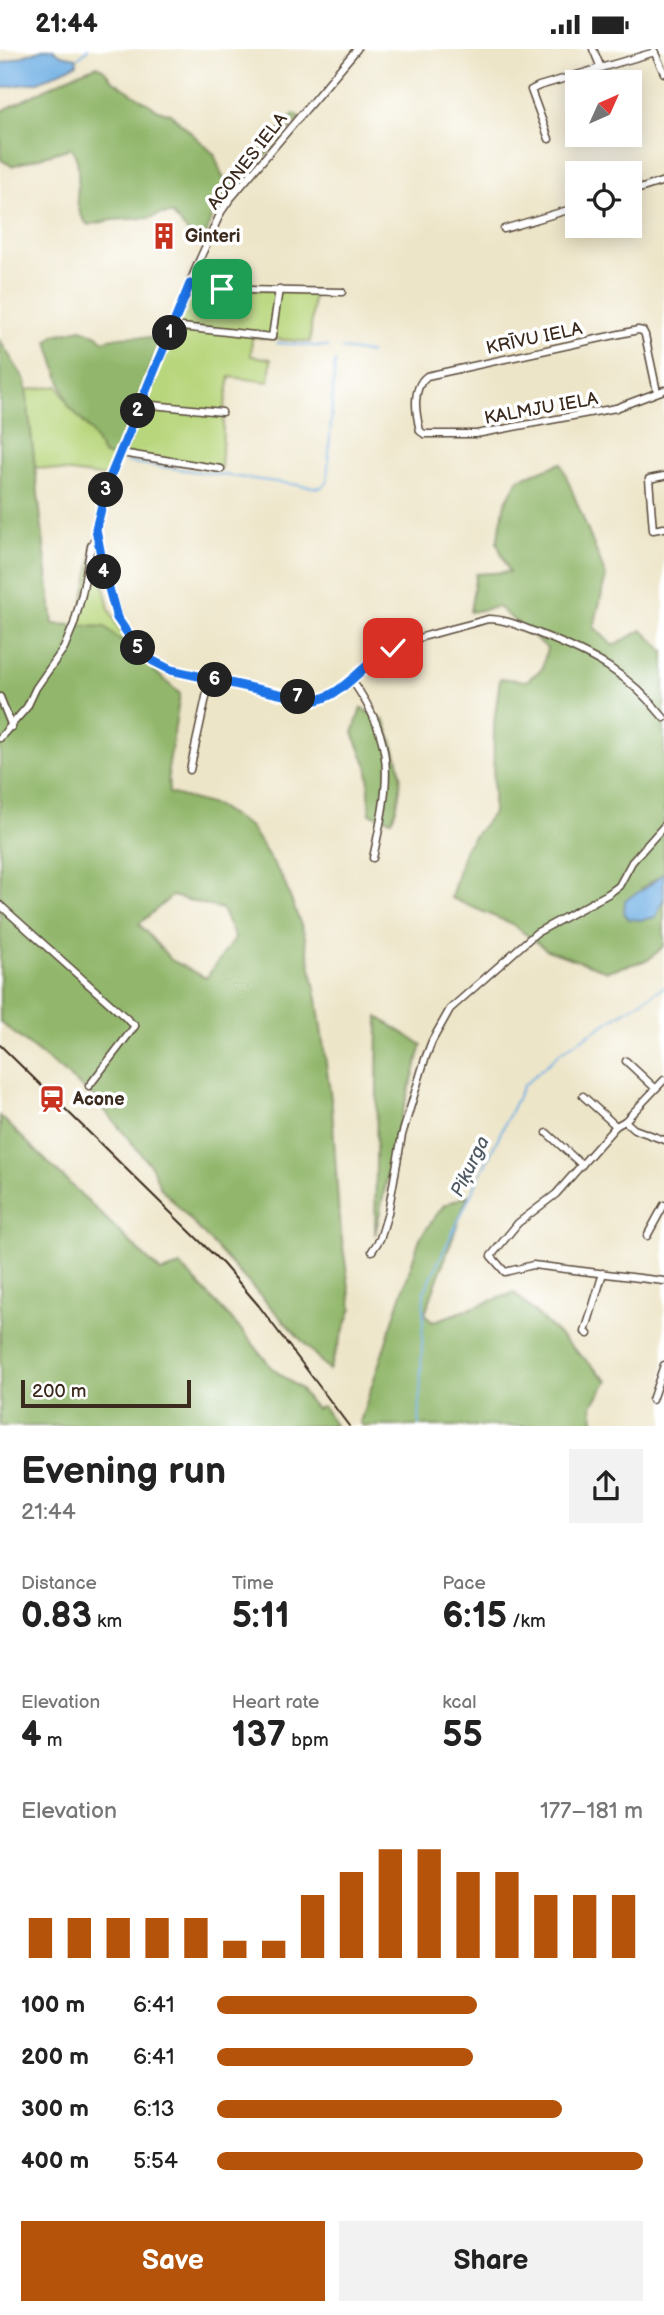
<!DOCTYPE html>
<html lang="en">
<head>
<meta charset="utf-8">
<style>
	body { margin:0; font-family:"Balsamiq Sans",sans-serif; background:#f2f2f2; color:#222; height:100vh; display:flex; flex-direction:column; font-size:26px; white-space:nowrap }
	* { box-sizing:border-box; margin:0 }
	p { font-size:23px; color:#767676 }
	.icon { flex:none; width:38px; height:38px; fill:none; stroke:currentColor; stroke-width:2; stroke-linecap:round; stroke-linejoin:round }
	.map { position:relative; height:1377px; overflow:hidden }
	.side { display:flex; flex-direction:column; background:#fff; flex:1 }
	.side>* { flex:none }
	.needle { width:46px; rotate:45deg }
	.tools { position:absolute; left:565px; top:21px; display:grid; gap:14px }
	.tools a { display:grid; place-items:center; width:77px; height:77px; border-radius:0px; background:#fff; box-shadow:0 4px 18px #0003; font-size:35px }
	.scale { position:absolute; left:21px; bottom:18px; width:170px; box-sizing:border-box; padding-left:7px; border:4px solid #3b2a1e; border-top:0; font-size:19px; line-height:24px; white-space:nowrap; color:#3b2a1e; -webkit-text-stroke:5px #fff; paint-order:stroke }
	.pin { position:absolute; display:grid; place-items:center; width:60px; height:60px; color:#fff; margin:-30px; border-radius:14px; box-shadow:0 4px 10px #0006 }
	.km { position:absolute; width:35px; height:35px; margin:-18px; border-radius:50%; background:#222; color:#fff; font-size:19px; line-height:35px; text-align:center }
	.round { display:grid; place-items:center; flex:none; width:74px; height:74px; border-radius:0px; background:#f2f2f2 }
	.summary { display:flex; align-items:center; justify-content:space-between; height:119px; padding:0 21px }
	h1 { font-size:38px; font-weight:700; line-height:52px }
	.figures { display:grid; grid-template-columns:repeat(3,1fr); gap:10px; height:119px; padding:7px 21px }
	.figures div { display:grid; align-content:center }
	.figures b { font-size:35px; font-weight:700 }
	.figures small { font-size:19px; font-weight:400 }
	.figures p { font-size:19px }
	.chart { height:196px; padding:14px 21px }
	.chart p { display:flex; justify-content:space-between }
	.chart svg { width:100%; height:126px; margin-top:7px; stroke:#b45309; stroke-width:6 }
	.primary-button { display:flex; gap:14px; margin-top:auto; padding:14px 21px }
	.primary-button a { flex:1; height:80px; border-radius:0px; background:#b45309; color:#fff; font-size:28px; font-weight:700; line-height:80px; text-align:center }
	.primary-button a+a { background:#f2f2f2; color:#222 }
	ul { padding:0 21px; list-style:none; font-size:23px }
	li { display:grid; grid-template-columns:112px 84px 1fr; align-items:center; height:52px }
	li i { height:18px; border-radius:9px; background:#b45309 }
	.status { display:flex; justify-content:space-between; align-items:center; height:49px; padding:0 35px; background:#fff; direction:ltr }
	.status svg { height:19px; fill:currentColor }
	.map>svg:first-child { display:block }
	.green { fill:#b8d67c; stroke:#7a804d; stroke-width:2 }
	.forest { fill:#92b76c; stroke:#667045; stroke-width:2; fill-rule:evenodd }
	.water { fill:#71b0e4; stroke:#566d81; stroke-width:2 }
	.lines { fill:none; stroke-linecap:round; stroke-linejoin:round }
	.stream { stroke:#71b0e4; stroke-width:2 }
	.street-casing { stroke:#564638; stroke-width:9 }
	.street { stroke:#fff; stroke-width:6 }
	.rail { stroke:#3b2a1e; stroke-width:2 }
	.route-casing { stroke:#fff; stroke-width:14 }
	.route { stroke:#1a73e8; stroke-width:9 }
	.labels { text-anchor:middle; stroke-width:7; stroke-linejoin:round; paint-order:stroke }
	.street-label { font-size:18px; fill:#3b2a1e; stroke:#fff }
	.poi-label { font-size:18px; font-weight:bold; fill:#3b2a1e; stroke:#fff; text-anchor:start }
	.water-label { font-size:19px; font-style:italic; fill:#4e5963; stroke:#fff }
</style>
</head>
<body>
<div class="status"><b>21:44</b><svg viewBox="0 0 49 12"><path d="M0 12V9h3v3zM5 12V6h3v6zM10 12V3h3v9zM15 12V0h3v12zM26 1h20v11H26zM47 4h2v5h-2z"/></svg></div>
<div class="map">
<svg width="664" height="1377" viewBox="0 0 664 1377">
	<rect width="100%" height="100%" fill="#fff"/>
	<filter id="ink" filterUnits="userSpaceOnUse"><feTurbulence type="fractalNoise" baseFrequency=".0143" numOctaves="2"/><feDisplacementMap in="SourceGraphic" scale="14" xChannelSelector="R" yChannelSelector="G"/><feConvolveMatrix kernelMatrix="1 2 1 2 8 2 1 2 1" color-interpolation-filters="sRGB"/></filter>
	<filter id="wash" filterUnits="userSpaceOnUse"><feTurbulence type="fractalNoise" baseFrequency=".00686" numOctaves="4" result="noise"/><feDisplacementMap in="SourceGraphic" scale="28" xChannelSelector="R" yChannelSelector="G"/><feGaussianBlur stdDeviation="1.57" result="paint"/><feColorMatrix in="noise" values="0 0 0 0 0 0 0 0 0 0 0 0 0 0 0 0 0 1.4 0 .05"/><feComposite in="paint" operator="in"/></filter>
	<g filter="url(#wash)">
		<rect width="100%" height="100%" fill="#ede5c8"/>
		<g class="green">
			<polygon points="190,235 202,240 314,242 310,293 252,288 251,307 271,310 269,333 230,328 224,361 221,420 121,404"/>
			<polygon points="58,337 71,360 106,376 117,404 106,428 35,418 26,341"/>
			<polygon points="93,505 97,505 109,560 124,590 72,591 80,567"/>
		</g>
		<g class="forest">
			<path d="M 97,17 L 103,20 L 112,31 L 142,51 L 158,61 L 171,65 L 214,105 L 223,129 L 229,132 L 239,124 L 294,65 L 300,68 L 239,137 C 217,148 211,164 206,188 L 197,190 L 188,183 L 172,165 L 161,165 L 150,169 L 113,171 L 88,176 C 65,152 89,123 71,99 L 12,117 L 1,111 L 0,63 L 73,26 Z"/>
			<path d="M 81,280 L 98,286 L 103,292 C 122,285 142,287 161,291 L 113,409 L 103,405 L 90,381 L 68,356 L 50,300 L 48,292 L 55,286 Z"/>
			<path d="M 0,292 L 25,331 L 53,575 L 105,578 L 180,645 L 168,721 L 169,744 L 217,757 L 250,778 L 283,830 L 304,884 L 317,950 L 332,1057 L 339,1170 L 352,1259 L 329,1321 L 160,1138 L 152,1118 L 93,1047 L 0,973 ZM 172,847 L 222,860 L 235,889 L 206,929 L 171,911 L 139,875 Z"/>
			<polygon points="561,414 606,527 594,578 613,597 642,581 664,602 664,824 642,839 663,854 664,849 664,897 648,911 607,922 547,901 512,875 451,849 465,799 493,764 494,674 500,629 526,632 542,620 547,599 498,558 470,563 476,525 509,523 497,494 505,454 519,430"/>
			<path d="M 361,659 L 385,672 C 399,711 408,730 392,771 L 370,765 L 368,719 L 353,684 Z"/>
			<polygon points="378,968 422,996 397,1082 375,1186"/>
			<polygon points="0,1067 161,1223 181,1217 245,1285 273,1320 299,1339 316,1360 323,1357 335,1377 0,1377"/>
			<polygon points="468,1146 425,1265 432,1273 514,1244 608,1332 592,1356 595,1377 569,1377 562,1373 552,1377 363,1377 360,1373 420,1189 444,1156"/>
		</g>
		<g class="water">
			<polygon points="43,0 53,0 61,6 77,9 77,15 38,33 0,39 0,15"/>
			<polygon points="664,824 664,849 656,868 641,871 629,870 624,864 625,851 647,838"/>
		</g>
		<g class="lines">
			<g class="stream">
				<polyline points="79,8 88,0"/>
				<polyline points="277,294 328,298"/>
				<polyline points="341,300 370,304"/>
				<polyline points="126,413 320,439 327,433 335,312"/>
				<polyline points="419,1377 424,1243 523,1037 561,1003 664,938"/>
			</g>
		</g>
	</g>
	<g filter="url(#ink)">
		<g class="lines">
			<defs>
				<g id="street">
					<path d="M 357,0 L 230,150 L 221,163 L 198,214 L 108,436 C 103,449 98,464 96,478 C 95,492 101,507 104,521 C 116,570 123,597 171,621 L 311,651 C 339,649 352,626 373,610 C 399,590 456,580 488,570 C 507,570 522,578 540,585 C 593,606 627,623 664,669"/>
					<polyline points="593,0 601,19"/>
					<polyline points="654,2 664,24"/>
					<polyline points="549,90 531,41 539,37 655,3"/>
					<polyline points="630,143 664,132"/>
					<polyline points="504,180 578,158"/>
					<polyline points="190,235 202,240 342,243"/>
					<polyline points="173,277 272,288 279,240"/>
					<path d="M 657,343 L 645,286 L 643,282 L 638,281 L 427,327 C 411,339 416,365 420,382 L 424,385 L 476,385 L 616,359 L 664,341"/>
					<polyline points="142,355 222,363"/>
					<polyline points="121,404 221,420"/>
					<polyline points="664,427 649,430 653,481 664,479"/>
					<path d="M 351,630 C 398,696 389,734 373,809"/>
					<polyline points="0,648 12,678"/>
					<polyline points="0,689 27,658 36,639 64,599 74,575 82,545 91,497 96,488"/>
					<polyline points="190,721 210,630"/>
					<polyline points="0,856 135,977 89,1037"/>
					<polyline points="626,1012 655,1039"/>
					<polyline points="664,1031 625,1072 616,1077 556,1145 518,1174 491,1207 505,1223 533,1216 664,1232"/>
					<polyline points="583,1047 616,1077"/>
					<polyline points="625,1072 634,1080 664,1091"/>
					<polyline points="547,1084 582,1116"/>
					<polyline points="647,1187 664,1156"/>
					<polyline points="372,1202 380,1190 388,1164 402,1086 425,1010 432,992 450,960 536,884 608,845 619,837 632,813 664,777"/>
					<polyline points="588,1285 585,1283 603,1224"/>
					<polyline points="652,1351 664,1316"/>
				</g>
			</defs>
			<use href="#street" class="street-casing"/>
			<use href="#street" class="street"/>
			<polyline class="rail" points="0,996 223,1215 259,1257 349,1377"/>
		</g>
	</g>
	<g class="lines" filter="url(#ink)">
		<defs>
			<path id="route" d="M 222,240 L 202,240 L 190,235 L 107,436 L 96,480 L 103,517 L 117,569 L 139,601 L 153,612 L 171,621 L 311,652 C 345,648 362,613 393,599"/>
		</defs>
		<use href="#route" class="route-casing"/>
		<use href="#route" class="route"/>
	</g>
	<defs>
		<symbol id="building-bare" viewBox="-9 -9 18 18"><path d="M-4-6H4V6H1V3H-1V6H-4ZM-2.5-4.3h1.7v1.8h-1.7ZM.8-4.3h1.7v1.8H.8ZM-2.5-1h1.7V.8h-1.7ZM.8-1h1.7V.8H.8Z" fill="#c8321e" stroke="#fff" stroke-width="2.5" paint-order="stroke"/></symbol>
		<symbol id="station-bare" viewBox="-9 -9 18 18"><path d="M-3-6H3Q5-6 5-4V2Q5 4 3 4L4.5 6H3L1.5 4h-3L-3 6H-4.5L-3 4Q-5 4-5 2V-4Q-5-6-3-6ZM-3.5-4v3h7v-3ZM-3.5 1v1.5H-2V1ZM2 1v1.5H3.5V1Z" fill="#c8321e" stroke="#fff" stroke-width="2.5" paint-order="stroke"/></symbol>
	</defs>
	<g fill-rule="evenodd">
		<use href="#building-bare" x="145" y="168" width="38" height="38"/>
		<use href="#station-bare" x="33" y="1031" width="38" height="38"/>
	</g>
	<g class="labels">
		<g class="street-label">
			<text transform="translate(247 112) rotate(-52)" y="6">ACONES IELA</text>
			<text transform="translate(534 289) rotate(-12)" y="6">KRĪVU IELA</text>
			<text transform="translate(541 359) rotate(-10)" y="6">KALMJU IELA</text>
		</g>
		<g class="poi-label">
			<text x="185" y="193">Ginteri</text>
			<text x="73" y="1056">Acone</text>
		</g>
		<g class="water-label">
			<text transform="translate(469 1117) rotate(-64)" y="7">Piķurga</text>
		</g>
	</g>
</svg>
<div class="tools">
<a><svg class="needle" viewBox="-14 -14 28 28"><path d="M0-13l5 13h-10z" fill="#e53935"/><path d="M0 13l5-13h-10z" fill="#767676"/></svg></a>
<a><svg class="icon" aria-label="locate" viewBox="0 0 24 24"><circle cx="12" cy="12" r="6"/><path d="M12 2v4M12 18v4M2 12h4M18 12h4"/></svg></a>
</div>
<div class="scale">200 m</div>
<div class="pin" style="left:222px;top:240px;background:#1e9e55"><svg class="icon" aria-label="arrive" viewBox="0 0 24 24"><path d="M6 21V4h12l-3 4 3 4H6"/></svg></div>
<div class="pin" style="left:393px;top:599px;background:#d93025"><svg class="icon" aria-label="check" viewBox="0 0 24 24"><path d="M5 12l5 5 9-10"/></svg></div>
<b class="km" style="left:170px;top:284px">1</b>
<b class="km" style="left:138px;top:362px">2</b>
<b class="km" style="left:106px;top:441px">3</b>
<b class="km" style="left:104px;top:523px">4</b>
<b class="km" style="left:138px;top:599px">5</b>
<b class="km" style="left:215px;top:631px">6</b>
<b class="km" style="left:298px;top:648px">7</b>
</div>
<section class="side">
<div class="summary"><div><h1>Evening run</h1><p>21:44</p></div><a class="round"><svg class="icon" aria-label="share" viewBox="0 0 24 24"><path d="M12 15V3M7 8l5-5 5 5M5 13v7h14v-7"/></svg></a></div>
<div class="figures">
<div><p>Distance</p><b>0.83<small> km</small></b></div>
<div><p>Time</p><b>5:11</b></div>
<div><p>Pace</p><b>6:15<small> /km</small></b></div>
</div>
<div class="figures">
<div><p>Elevation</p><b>4<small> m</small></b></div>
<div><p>Heart rate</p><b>137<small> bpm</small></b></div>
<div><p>kcal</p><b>55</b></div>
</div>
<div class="chart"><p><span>Elevation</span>177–181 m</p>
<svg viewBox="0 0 160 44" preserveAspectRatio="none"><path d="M5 44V30M15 44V30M25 44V30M35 44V30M45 44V30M55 44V38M65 44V38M75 44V22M85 44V14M95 44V6M105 44V6M115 44V14M125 44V14M135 44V22M145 44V22M155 44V22"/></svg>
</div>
<ul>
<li><b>100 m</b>6:41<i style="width:61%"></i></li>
<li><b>200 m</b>6:41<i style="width:60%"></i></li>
<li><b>300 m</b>6:13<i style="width:81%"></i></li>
<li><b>400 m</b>5:54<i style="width:100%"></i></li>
</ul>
<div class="primary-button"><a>Save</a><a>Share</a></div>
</section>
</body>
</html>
